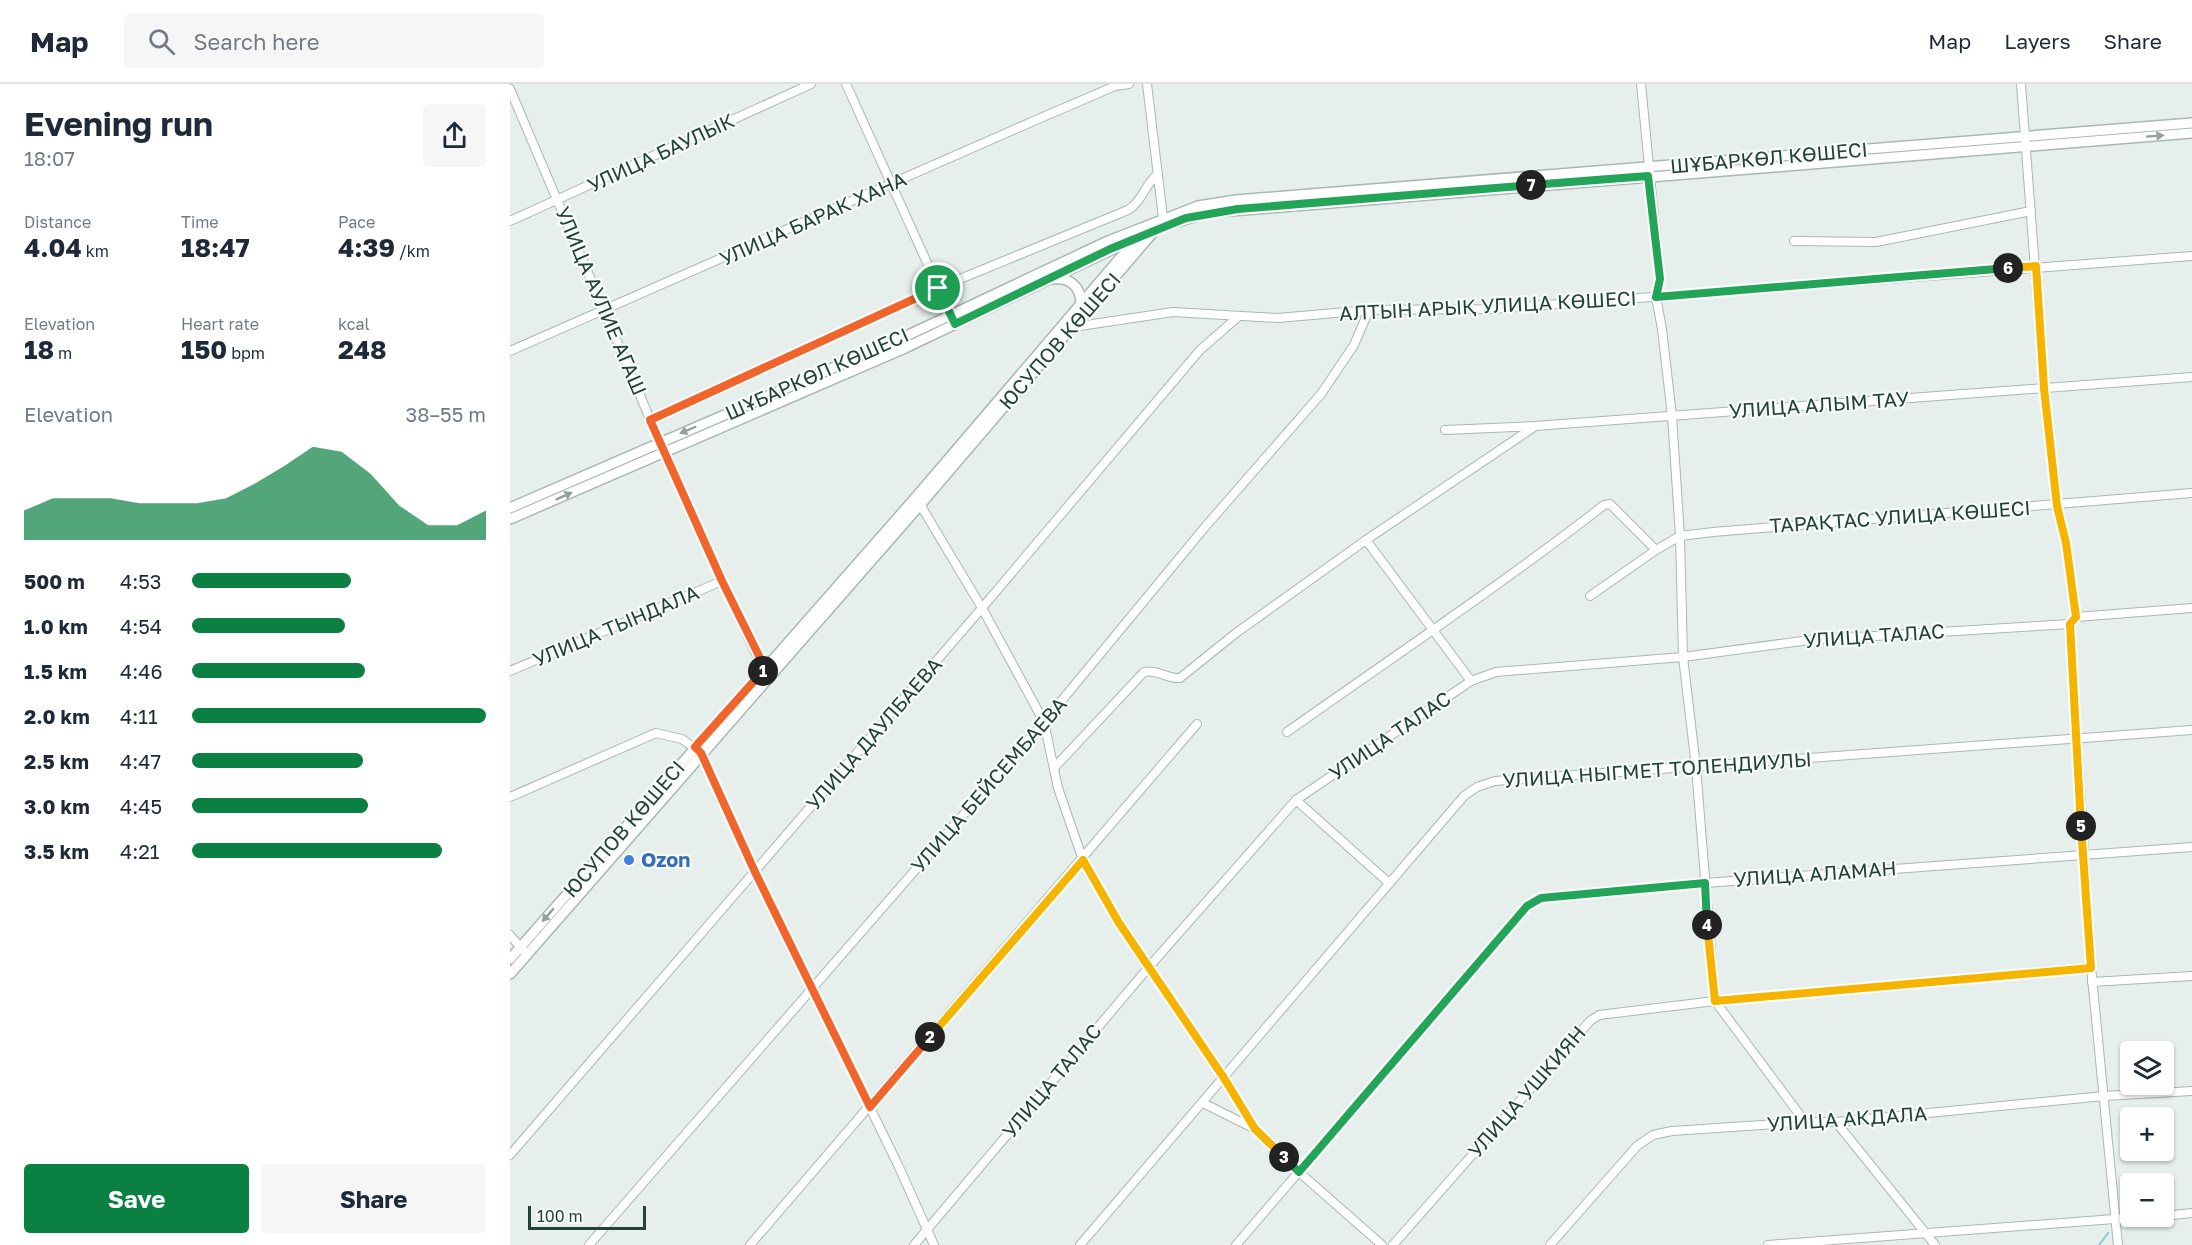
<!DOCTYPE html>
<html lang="en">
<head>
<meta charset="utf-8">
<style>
	body { margin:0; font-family:"Golos Text",sans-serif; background:#f6f6f7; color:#1f2937; height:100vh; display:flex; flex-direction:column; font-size:22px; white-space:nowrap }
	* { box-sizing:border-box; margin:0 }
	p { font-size:20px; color:#747a83 }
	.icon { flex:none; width:33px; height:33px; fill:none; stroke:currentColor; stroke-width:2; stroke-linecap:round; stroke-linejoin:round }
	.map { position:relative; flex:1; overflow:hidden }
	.drawer { display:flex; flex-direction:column; background:#fff; width:510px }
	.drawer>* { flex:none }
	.buttons { position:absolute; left:1610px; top:957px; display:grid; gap:12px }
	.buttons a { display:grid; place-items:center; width:54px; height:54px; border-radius:6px; background:#fff; box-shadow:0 2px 4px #0004; font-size:30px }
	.scale { position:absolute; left:18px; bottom:15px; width:118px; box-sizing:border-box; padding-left:6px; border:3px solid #24423a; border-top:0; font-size:16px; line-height:21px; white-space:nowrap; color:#24423a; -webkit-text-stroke:4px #f7fbf9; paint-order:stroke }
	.pin { position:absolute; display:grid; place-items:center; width:51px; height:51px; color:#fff; margin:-26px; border:3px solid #fff; border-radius:50%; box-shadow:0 2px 6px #0007 }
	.km { position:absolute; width:30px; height:30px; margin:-15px; border-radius:50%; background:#222; color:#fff; font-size:16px; line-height:30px; text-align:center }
	.round { display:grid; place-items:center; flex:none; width:63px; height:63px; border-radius:6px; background:#f6f6f7 }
	.head { display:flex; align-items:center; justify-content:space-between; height:102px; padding:0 24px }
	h1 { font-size:33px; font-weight:700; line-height:45px }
	.figures { display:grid; grid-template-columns:repeat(3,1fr); gap:9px; height:102px; padding:6px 24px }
	.figures div { display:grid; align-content:center }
	.figures b { font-size:26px; font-weight:700 }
	.figures small { font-size:16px; font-weight:400 }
	.figures p { font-size:16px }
	.chart { height:168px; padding:12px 24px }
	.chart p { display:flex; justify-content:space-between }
	.chart svg { width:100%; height:108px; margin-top:6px; fill:#0b8043; opacity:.7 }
	.cta { display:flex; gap:12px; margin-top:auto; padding:12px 24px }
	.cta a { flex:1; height:69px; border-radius:6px; background:#0b8043; color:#fff; font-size:24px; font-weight:700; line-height:69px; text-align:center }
	.cta a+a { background:#f6f6f7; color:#1f2937 }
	ul { padding:0 24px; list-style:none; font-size:20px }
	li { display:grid; grid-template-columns:96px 72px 1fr; align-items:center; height:45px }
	li i { height:15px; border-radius:8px; background:#0b8043 }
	header { display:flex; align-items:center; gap:36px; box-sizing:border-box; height:84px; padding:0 30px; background:#fff; border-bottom:2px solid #e0e1e3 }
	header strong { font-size:28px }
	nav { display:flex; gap:33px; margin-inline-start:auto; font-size:21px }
	.search { width:420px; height:54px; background:#f6f6f7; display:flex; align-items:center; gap:15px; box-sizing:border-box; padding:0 21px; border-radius:6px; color:#747a83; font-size:22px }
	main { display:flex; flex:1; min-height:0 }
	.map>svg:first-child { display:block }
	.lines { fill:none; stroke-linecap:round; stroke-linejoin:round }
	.stream { stroke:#8ec9d4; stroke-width:2 }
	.minor-casing { stroke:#a8b8b2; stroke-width:10 }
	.tertiary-casing { stroke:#a8b8b2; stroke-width:12 }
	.minor { stroke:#fff; stroke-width:8 }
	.tertiary { stroke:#fff; stroke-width:9 }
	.oneway { fill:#92a09c }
	.split-1-casing { stroke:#fff; stroke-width:12 }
	.split-2-casing { stroke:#fff; stroke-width:12 }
	.split-3-casing { stroke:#fff; stroke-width:12 }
	.split-4-casing { stroke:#fff; stroke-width:12 }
	.split-5-casing { stroke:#fff; stroke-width:12 }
	.split-6-casing { stroke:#fff; stroke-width:12 }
	.split-7-casing { stroke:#fff; stroke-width:12 }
	.split-8-casing { stroke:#fff; stroke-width:12 }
	.split-1 { stroke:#f0652b; stroke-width:8 }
	.split-2 { stroke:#f0652b; stroke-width:8 }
	.split-3 { stroke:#f5b400; stroke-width:8 }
	.split-4 { stroke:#22a559; stroke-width:8 }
	.split-5 { stroke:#f5b400; stroke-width:8 }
	.split-6 { stroke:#f5b400; stroke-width:8 }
	.split-7 { stroke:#22a559; stroke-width:8 }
	.split-8 { stroke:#22a559; stroke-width:8 }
	.shop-dot { fill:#3f7fe0; stroke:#f7fbf9; stroke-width:2 }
	.labels { text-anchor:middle; stroke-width:4.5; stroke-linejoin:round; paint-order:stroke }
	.street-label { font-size:20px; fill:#24423a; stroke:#f7fbf9 }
	.shop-label { font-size:20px; font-weight:bold; fill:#366cbe; stroke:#f7fbf9; text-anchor:start }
</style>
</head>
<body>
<header>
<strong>Map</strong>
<div class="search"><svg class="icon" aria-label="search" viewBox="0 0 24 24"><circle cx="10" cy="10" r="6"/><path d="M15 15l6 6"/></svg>Search here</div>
<nav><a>Map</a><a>Layers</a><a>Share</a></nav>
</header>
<main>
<section class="drawer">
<div class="head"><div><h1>Evening run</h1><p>18:07</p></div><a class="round"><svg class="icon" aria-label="share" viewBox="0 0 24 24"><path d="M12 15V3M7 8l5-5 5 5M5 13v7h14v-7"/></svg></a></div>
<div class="figures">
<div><p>Distance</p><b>4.04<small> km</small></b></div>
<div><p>Time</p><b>18:47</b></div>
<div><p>Pace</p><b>4:39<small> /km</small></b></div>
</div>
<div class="figures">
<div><p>Elevation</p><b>18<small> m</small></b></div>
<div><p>Heart rate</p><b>150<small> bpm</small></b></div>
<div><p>kcal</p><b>248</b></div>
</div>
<div class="chart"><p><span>Elevation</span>38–55 m</p>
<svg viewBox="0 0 160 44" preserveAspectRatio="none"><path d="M0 44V32L10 27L20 27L30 27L40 29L50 29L60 29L70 27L80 21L90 14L100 6L110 8L120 17L130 30L140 38L150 38L160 32V44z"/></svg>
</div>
<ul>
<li><b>500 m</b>4:53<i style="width:54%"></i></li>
<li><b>1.0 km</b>4:54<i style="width:52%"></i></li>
<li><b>1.5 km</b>4:46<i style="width:59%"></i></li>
<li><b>2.0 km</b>4:11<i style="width:100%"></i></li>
<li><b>2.5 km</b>4:47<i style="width:58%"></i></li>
<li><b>3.0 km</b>4:45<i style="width:60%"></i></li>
<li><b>3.5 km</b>4:21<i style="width:85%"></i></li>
</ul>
<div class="cta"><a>Save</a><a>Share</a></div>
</section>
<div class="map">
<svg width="1682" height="1161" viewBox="0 0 1682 1161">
	<rect width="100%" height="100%" fill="#e6efeb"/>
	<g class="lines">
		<polyline class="stream" points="1589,1161 1598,1149"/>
		<defs>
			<g id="minor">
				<polyline points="336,0 443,236"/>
				<polyline points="637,0 653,134"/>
				<polyline points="1131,0 1150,195 1146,213 1152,245 1162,332 1170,452 1173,573 1186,683 1205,917 1295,1038"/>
				<polyline points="1511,0 1534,304 1547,422 1556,459 1566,533 1560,540 1581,883 1608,1161"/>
				<polyline points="0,5 154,368 245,568 259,587"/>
				<polyline points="0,137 301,0"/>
				<polyline points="1284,157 1366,158 1521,127"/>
				<polyline points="563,243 663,228 768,234 859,226 983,225 1682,172"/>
				<polyline points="0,267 526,36 605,2 619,0"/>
				<path d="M 140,336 L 428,204 L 618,126 C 633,117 634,101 648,90"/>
				<polyline points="935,346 1025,342 1682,293"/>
				<polyline points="408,417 472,524 534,638 548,704 573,776 609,839 714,994 745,1045 789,1088 872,1161"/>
				<polyline points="856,456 1024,343"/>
				<polyline points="1080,512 1146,466"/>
				<polyline points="1566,533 1682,524"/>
				<polyline points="0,587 212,497"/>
				<path d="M 777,648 C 883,573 991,501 1094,421 L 1100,420 L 1146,466 L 1170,452 L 1203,448 L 1682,409"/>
				<path d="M 544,684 L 634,588 C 647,585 657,595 670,594 L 726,549 L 856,456 L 961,597"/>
				<polyline points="0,713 146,649 172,655 191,669 245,788 388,1081 424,1161"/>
				<polyline points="786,716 879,799"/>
				<polyline points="0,851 17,871"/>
				<polyline points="1582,898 1682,892"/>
				<polyline points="693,1019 743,1044"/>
				<polyline points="1326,1038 1425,1161"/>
				<polyline points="0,1071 472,524 690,266 729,232"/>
				<polyline points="1653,1132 1682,1129"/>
				<polyline points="79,1161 534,638 695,443 811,310 844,261 859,226"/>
				<polyline points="240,1161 687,640"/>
				<polyline points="404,1161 638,884 786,716 961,597 986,588 1173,573 1299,556 1560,540"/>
				<polyline points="570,1161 954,712 967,703 985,697 1682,646"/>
				<polyline points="726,1161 1017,822 1031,814 1195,799 1682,763"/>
				<polyline points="883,1161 1080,937 1089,931 1205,917 1581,883"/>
				<polyline points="1040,1161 1127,1062 1143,1051 1162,1047 1295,1038 1326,1038 1594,1012 1682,1007"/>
				<polyline points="1258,1161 1644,1132"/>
			</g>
			<g id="tertiary">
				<path d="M 543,195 C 560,193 571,203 571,220"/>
				<polyline points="0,424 392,254 598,157 688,122 726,116 1682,39"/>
				<polyline points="0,435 395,264 647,144 697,129 1682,49"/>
				<polyline points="0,875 406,413 611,173 629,158"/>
				<polyline points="0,890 410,421 645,146"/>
			</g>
		</defs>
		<use href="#minor" class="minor-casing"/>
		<use href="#tertiary" class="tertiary-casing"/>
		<use href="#minor" class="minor"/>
		<use href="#tertiary" class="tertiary"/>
	</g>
	<defs><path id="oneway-solid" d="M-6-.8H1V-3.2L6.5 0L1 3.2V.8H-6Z" transform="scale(1.5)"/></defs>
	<g class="oneway">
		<use href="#oneway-solid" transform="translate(1645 52) rotate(-4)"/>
		<use href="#oneway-solid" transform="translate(178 346) rotate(157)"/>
		<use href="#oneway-solid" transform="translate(54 412) rotate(-24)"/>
		<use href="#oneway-solid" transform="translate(38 831) rotate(131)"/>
	</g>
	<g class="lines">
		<defs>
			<polyline id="split-1" points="253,587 255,584 212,497 140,336 428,204"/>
			<polyline id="split-2" points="253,587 185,663 191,669 245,788 360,1023 420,953"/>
			<polyline id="split-3" points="420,953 573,776 609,839 714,994 745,1045 774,1073"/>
			<polyline id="split-4" points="774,1073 789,1088 1017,822 1031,814 1195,799 1197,841"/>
			<polyline id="split-5" points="1197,841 1205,917 1581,884 1571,742"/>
			<polyline id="split-6" points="1498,184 1526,182 1534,304 1547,422 1556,459 1566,533 1560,540 1571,742"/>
			<polyline id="split-7" points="1021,101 1138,92 1150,195 1146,213 1498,184"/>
			<polyline id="split-8" points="428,204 445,240 600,165 676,134 728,125 1021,101"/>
		</defs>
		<use href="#split-1" class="split-1-casing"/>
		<use href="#split-2" class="split-2-casing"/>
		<use href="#split-3" class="split-3-casing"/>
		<use href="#split-4" class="split-4-casing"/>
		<use href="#split-5" class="split-5-casing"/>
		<use href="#split-6" class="split-6-casing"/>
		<use href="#split-7" class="split-7-casing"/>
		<use href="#split-8" class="split-8-casing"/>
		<use href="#split-1" class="split-1"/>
		<use href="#split-2" class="split-2"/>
		<use href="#split-3" class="split-3"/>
		<use href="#split-4" class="split-4"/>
		<use href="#split-5" class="split-5"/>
		<use href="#split-6" class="split-6"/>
		<use href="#split-7" class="split-7"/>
		<use href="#split-8" class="split-8"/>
	</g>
	<circle class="shop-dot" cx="119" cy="776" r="6"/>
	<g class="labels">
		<g class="street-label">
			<text transform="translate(151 69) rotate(-25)" y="7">УЛИЦА БАУЛЫК</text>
			<text transform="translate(1259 74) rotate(-5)" y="7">ШҰБАРКӨЛ КӨШЕСІ</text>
			<text transform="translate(303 135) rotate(-24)" y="7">УЛИЦА БАРАК ХАНА</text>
			<text transform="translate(91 217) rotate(67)" y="7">УЛИЦА АУЛИЕ АГАШ</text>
			<text transform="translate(978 222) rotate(-3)" y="7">АЛТЫН АРЫҚ УЛИЦА КӨШЕСІ</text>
			<text transform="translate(550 257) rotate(-49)" y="7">ЮСУПОВ КӨШЕСІ</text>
			<text transform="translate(307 290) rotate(-24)" y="7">ШҰБАРКӨЛ КӨШЕСІ</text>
			<text transform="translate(1309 321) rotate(-4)" y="7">УЛИЦА АЛЫМ ТАУ</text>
			<text transform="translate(1390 433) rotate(-4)" y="7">ТАРАҚТАС УЛИЦА КӨШЕСІ</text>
			<text transform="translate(106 542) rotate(-23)" y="7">УЛИЦА ТЫНДАЛА</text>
			<text transform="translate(1364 552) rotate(-4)" y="7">УЛИЦА ТАЛАС</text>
			<text transform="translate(364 650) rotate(-49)" y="7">УЛИЦА ДАУЛБАЕВА</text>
			<text transform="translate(880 652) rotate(-34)" y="7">УЛИЦА ТАЛАС</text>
			<text transform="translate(1147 686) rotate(-4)" y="7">УЛИЦА НЫГМЕТ ТОЛЕНДИУЛЫ</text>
			<text transform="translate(479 701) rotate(-49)" y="7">УЛИЦА БЕЙСЕМБАЕВА</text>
			<text transform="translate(114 745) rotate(-49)" y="7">ЮСУПОВ КӨШЕСІ</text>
			<text transform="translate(1305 790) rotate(-4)" y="7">УЛИЦА АЛАМАН</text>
			<text transform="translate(542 997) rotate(-50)" y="7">УЛИЦА ТАЛАС</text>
			<text transform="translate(1017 1008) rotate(-49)" y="7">УЛИЦА УШКИЯН</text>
			<text transform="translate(1337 1035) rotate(-4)" y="7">УЛИЦА АКДАЛА</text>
		</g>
		<g class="shop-label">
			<text x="131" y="783">Ozon</text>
		</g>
	</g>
</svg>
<div class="buttons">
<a><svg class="icon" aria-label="layers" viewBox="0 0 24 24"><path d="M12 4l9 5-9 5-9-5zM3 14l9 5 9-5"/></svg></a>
<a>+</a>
<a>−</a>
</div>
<div class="scale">100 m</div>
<div class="pin" style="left:428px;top:204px;background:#1e9e55"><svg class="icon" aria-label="arrive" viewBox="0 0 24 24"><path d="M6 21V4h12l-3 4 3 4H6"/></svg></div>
<b class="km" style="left:253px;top:587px">1</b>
<b class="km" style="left:420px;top:953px">2</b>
<b class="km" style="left:774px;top:1073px">3</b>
<b class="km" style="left:1197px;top:841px">4</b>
<b class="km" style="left:1571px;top:742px">5</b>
<b class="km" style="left:1498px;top:184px">6</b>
<b class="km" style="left:1021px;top:101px">7</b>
</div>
</main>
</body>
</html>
